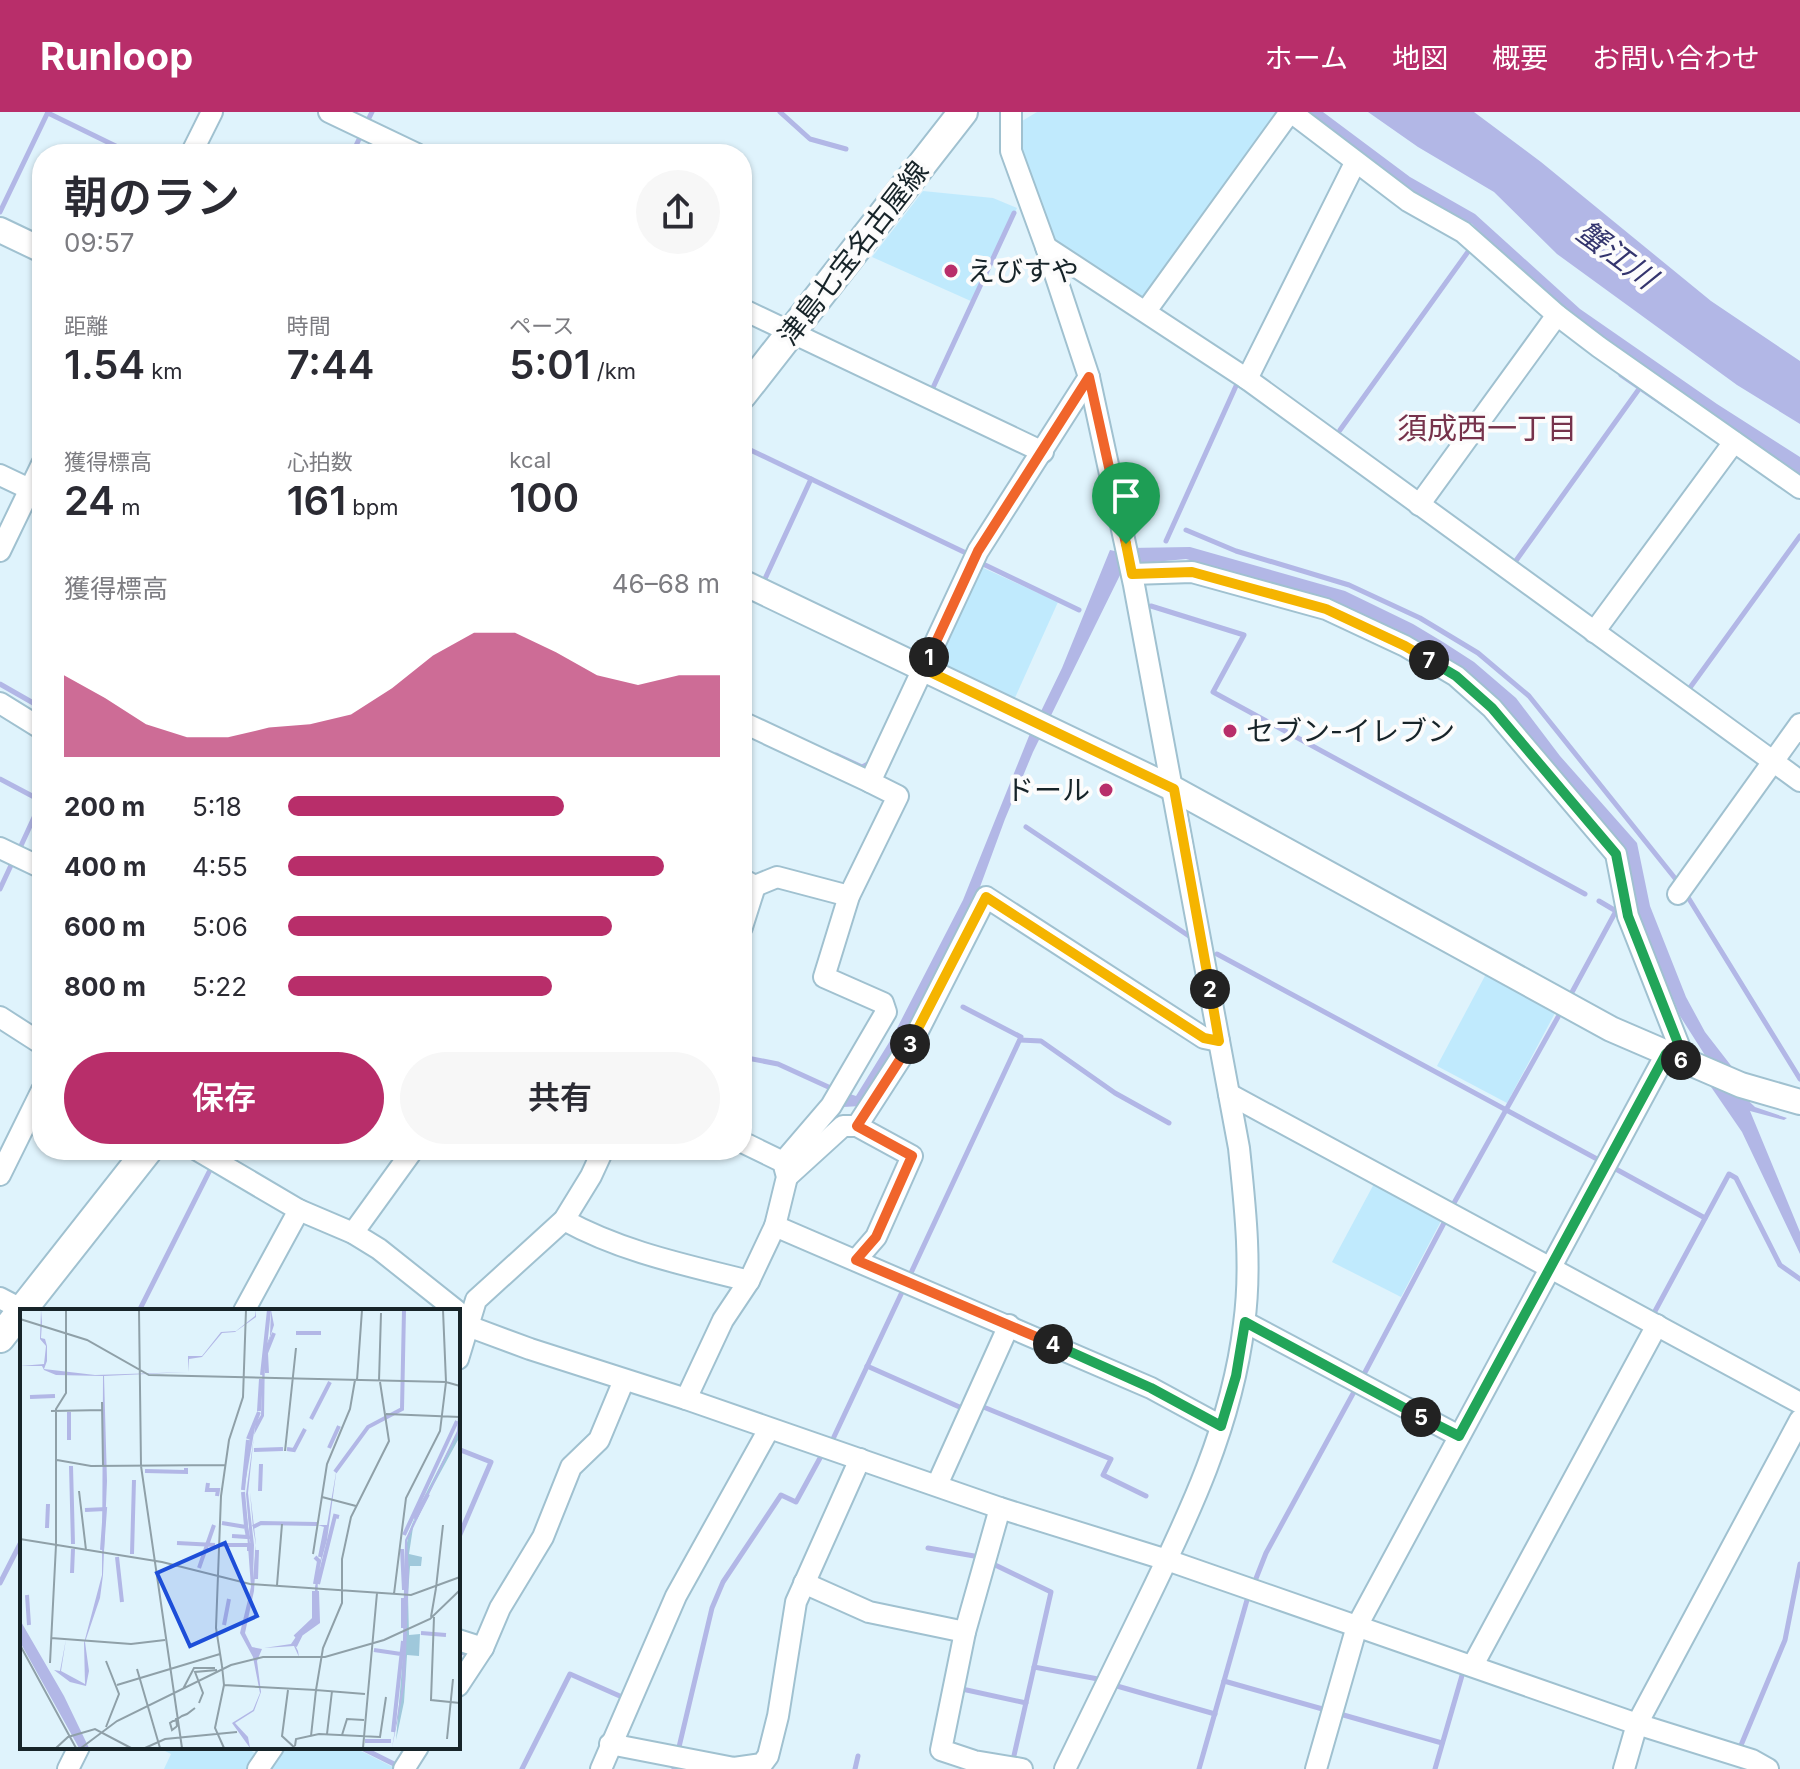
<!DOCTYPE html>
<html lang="ja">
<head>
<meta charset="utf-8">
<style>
	body { margin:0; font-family:Inter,"Noto Sans JP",sans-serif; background:#f7f7f7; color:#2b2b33; height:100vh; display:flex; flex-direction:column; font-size:30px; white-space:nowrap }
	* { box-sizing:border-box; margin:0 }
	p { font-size:26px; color:#7c7c81 }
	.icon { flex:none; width:44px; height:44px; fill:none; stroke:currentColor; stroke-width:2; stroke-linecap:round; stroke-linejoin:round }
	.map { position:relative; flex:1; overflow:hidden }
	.side { position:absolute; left:32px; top:32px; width:720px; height:1016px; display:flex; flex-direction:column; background:#fff; border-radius:32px; box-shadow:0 2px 6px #0004 }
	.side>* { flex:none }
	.pin { position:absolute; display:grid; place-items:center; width:68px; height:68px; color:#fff; margin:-82px -34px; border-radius:50% 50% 50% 0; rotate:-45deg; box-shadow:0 0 8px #0007 }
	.pin .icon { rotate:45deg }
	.km { position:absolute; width:40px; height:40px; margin:-20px; border-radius:50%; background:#222; color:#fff; font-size:22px; line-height:40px; text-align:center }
	.round { display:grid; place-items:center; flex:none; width:84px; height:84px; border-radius:42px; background:#f7f7f7 }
	.summary { display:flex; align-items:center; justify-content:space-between; height:136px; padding:0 32px }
	h1 { font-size:44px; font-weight:600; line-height:60px }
	.stats { display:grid; grid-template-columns:repeat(3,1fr); gap:12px; height:136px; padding:8px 32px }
	.stats div { display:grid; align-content:center }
	.stats b { font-size:40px; font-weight:600 }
	.stats small { font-size:22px; font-weight:400 }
	.stats p { font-size:22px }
	.chart { height:224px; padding:16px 32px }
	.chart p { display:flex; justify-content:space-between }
	.chart svg { width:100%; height:144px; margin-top:8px; fill:#b82e6a; opacity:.7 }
	.primary-button { display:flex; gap:16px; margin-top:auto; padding:16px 32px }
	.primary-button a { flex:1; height:92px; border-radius:48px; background:#b82e6a; color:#fff; font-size:32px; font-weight:600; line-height:92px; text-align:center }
	.primary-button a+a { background:#f7f7f7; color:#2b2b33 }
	ul { padding:0 32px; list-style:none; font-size:26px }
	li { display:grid; grid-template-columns:128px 96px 1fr; align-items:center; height:60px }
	li i { height:20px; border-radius:10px; background:#b82e6a }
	header { display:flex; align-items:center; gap:48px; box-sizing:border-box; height:112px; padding:0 40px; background:#b82e6a; color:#fff }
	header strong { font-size:38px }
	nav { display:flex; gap:44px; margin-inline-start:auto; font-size:28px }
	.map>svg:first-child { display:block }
	.built { fill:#c0eafd }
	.water { fill:#b2b7e6 }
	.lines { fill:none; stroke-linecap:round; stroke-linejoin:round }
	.stream { stroke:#b2b7e6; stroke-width:5 }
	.minor-casing { stroke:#a0c1d0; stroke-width:24 }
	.tertiary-casing { stroke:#a0c1d0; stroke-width:28 }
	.secondary-casing { stroke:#a0c1d0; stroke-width:32 }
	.minor { stroke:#fff; stroke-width:20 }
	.tertiary { stroke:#fff; stroke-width:24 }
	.secondary { stroke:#fff; stroke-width:28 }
	.split-1-casing { stroke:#fff; stroke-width:16 }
	.split-2-casing { stroke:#fff; stroke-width:16 }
	.split-3-casing { stroke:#fff; stroke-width:16 }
	.split-4-casing { stroke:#fff; stroke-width:16 }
	.split-5-casing { stroke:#fff; stroke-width:16 }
	.split-6-casing { stroke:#fff; stroke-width:16 }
	.split-7-casing { stroke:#fff; stroke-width:16 }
	.split-8-casing { stroke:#fff; stroke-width:16 }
	.split-1 { stroke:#f0652b; stroke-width:10 }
	.split-2 { stroke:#f5b400; stroke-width:10 }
	.split-3 { stroke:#f5b400; stroke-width:10 }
	.split-4 { stroke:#f0652b; stroke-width:10 }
	.split-5 { stroke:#22a559; stroke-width:10 }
	.split-6 { stroke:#22a559; stroke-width:10 }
	.split-7 { stroke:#22a559; stroke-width:10 }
	.split-8 { stroke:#f5b400; stroke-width:10 }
	.poi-dot { fill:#b82e6a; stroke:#fcfcfc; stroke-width:3 }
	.labels { text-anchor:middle; stroke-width:8; stroke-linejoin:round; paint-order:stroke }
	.street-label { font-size:28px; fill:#172429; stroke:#fcfcfc }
	.poi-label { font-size:28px; fill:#172429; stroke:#fcfcfc; text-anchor:start }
	.water-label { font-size:30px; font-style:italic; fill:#34356e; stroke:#fcfcfc }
	.neighbourhood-label { font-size:30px; fill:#76324b; stroke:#fcfcfc }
	.inset-river { fill:none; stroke:#b2b7e6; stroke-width:4 }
	.inset-road { fill:none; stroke:#8fa0a8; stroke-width:2 }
	.view { fill:#1d4ed8; fill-opacity:0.15; stroke:#1d4ed8; stroke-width:4 }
	.inset-edge { fill:none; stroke:#172429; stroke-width:4 }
</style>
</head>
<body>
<header>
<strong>Runloop</strong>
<nav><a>ホーム</a><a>地図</a><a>概要</a><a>お問い合わせ</a></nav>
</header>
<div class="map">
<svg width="1800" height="1657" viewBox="0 0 1800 1657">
	<rect width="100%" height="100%" fill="#dff3fc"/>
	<g class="built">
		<polygon points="1037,0 1285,0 1147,190 1048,123 1019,28 1022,9"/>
		<polygon points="923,79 993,86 1017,96 973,190 872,145"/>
		<polygon points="979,454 1058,490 1014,588 937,554 937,544"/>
		<polygon points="1486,862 1555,901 1507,991 1437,954"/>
		<polygon points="1375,1070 1442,1107 1401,1185 1332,1150"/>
		<polygon points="165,1635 244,1635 259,1643 250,1657 164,1657 171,1642 163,1638"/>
		<polygon points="282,1635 353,1635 393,1655 392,1657 266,1657"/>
	</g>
	<g class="water">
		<polygon points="1306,0 1323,0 1410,65 1475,102 1580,197 1717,292 1800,345 1800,362 1601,227 1551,187 1472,112 1393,68"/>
		<polygon points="1368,0 1474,0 1541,50 1711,189 1800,249 1800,312 1737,273 1557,142 1494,80 1418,35"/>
		<polygon points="1190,435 1345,479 1413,512 1443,530 1474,550 1516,586 1560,644 1637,731 1650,794 1686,885 1705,920 1736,960 1738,979 1755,995 1787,1006 1784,1008 1750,999 1800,1120 1800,1142 1742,1020 1709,972 1708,948 1680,904 1636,797 1624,738 1505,594 1474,566 1416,528 1333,489 1186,447 1133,452 1123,457 1033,640 1005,707 973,794 929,880 861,994 843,995 795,1049 844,980 856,984 893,924 963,788 1029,624 1062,556 1110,438 1119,440 1129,436"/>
	</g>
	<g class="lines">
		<g class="stream">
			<polyline points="780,0 810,27 846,37"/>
			<polyline points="48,1 132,42"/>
			<polyline points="366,12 372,0"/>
			<polyline points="352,42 362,21"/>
			<polyline points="0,100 48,0"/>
			<polyline points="1621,263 1672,298"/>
			<polyline points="931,280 1014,101"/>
			<polyline points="1340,318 1470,137 1473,139"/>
			<polyline points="742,334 966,441"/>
			<polyline points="1186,418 1236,439 1349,473 1420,506 1478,541 1529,584 1678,770"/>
			<polyline points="1166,429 1236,274"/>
			<polyline points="1515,450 1639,277"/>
			<polyline points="981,451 1079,498"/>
			<polyline points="764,469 811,367"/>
			<polyline points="1151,494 1244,523 1213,580 1585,782"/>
			<polyline points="742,506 749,491"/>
			<polyline points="0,572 42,596"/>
			<polyline points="1689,577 1800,424"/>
			<polyline points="836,643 862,655 870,651"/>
			<polyline points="0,667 36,686"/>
			<polyline points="1026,715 1189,824"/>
			<polyline points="19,738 42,688"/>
			<polyline points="0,777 13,749"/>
			<polyline points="1686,782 1800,967"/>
			<polyline points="1217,842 1597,1047"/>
			<polyline points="1571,882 1616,799 1599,789"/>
			<polyline points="1020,928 1041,929 1115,981 1169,1011"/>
			<polyline points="742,945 778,952 835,978"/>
			<polyline points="1614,1056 1705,1106"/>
			<polyline points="1454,1091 1558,905"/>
			<polyline points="910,1163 1021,925 963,895"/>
			<polyline points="139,1199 209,1060"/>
			<polyline points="1654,1201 1729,1062 1736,1066 1780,1153 1800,1167"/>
			<polyline points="867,1254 964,1297"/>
			<polyline points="1363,1264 1444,1111"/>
			<polyline points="981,1294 1111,1347 1103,1363 1146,1384"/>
			<polyline points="832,1329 903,1178"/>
			<polyline points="458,1337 491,1350 458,1427"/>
			<polyline points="928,1436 980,1445"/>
			<polyline points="991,1451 1051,1480 1013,1648"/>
			<polyline points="1255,1469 1266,1441 1355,1278"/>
			<polyline points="0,1471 22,1428"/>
			<polyline points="458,1539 467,1542 468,1547"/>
			<polyline points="1034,1555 1098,1567"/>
			<polyline points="1224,1569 1326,1598"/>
			<polyline points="1117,1574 1215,1602"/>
			<polyline points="962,1577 1026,1591"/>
			<polyline points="1340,1602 1442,1631"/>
			<polyline points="360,1635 398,1654"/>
			<polyline points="679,1635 712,1496 723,1470 781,1383 796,1390 820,1346"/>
			<polyline points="1739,1638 1785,1528 1800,1452"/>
			<polyline points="522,1657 570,1562 622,1585"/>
			<polyline points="674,1657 674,1656"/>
			<polyline points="855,1657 858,1644"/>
			<polyline points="1199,1657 1247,1488"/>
			<polyline points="1435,1657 1463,1560"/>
		</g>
		<defs>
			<g id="minor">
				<polyline points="329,0 417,42"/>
				<path d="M 1011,0 L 1011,39 L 1046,135 L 1089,265 L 1134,473 L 1239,1036 C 1245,1094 1252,1154 1244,1212 C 1232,1313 1189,1403 1145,1493 C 1119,1547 1092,1602 1065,1657"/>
				<polyline points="1291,0 1408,89 1463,120 1557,203 1599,235 1800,376"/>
				<polyline points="191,42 212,0"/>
				<polyline points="1046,135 1247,267 1800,669"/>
				<polyline points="742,197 1043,340"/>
				<polyline points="1146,199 1290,0"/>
				<polyline points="1247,267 1355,51"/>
				<polyline points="0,363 40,382"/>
				<polyline points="1419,393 1557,203"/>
				<polyline points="0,439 42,352"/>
				<polyline points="1132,462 1192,460 1326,497 1405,534 1456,564 1492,596 1616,742 1628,804 1685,949"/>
				<polyline points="1594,520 1734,330"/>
				<polyline points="0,591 42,617"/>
				<polyline points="742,610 870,670 978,439 1089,265"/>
				<polyline points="0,736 42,756"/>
				<polyline points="742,767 755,774 777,765 849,784"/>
				<polyline points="1678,782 1800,612"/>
				<polyline points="742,815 755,774"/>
				<polyline points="0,905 42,932"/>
				<polyline points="1229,982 1800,1291"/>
				<polyline points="742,1030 783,1050 787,1065 775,1114 1151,1276 1221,1314"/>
				<polyline points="197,1038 299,1098 353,1121 379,1137 457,1199"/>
				<polyline points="783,1050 831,994 886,900 883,891 824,865 849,784 898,684 870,670"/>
				<polyline points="0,1063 42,978"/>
				<polyline points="787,1065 843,1014 857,1014 917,921 986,785 1204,926 1219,929"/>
				<path d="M 564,1108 C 622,1140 686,1153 749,1169"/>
				<polyline points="353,1121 413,1038"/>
				<polyline points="856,1148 876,1125 912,1044 857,1014"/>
				<polyline points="0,1186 25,1199"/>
				<polyline points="244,1199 299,1098"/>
				<polyline points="458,1201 468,1214 530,1237 686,1287 1000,1396 1167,1448 1637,1612 1752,1648 1768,1657"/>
				<polyline points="1245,1210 1459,1324"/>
				<polyline points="458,1247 476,1188 564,1108 591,1064 603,1038"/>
				<polyline points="686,1287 723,1208 749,1169 775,1114"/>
				<polyline points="937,1373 1009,1213"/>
				<polyline points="1000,1396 965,1520 941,1638 974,1649 1022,1657"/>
				<polyline points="804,1471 869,1500 965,1520"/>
				<polyline points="458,1528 483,1536"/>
				<polyline points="1473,1553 1657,1213"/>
				<polyline points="458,1574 483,1536 500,1496 543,1425 571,1355 599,1328 624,1268"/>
				<polyline points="610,1632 734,1656 762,1652 768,1644 778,1604 796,1490 860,1347"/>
				<polyline points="68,1657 79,1635"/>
				<polyline points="258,1657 273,1635"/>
				<polyline points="404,1657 418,1635"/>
				<polyline points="601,1657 676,1484 769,1317"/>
				<polyline points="1316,1657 1357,1514 1666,942"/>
				<polyline points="1624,1657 1637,1612 1800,1308"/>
			</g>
			<g id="tertiary">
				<polyline points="0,118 42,138"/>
				<polyline points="742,470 1174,677 1611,917 1741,973 1800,990"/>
			</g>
			<g id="secondary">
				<polyline points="742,283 963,0"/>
				<polyline points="0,1226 148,1038"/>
			</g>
		</defs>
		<use href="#minor" class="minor-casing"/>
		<use href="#tertiary" class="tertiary-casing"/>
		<use href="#secondary" class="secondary-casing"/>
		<use href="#minor" class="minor"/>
		<use href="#tertiary" class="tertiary"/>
		<use href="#secondary" class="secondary"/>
	</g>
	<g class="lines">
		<defs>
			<polyline id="split-1" points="929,545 978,439 1089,265 1126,432"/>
			<polyline id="split-2" points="929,545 924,557 1174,677 1210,877"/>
			<polyline id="split-3" points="910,932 986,785 1204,926 1219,929 1210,877"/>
			<polyline id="split-4" points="910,932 857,1014 912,1044 876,1125 856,1148 1053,1232"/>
			<polyline id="split-5" points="1053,1232 1151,1276 1221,1314 1236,1264 1245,1210 1421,1305"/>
			<polyline id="split-6" points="1421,1305 1459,1324 1666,942 1681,948"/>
			<polyline id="split-7" points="1429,548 1456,564 1492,596 1616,742 1628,804 1685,949 1681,948"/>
			<polyline id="split-8" points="1126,432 1132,462 1192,460 1326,497 1405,534 1429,548"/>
		</defs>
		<use href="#split-1" class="split-1-casing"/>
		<use href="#split-2" class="split-2-casing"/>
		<use href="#split-3" class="split-3-casing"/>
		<use href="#split-4" class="split-4-casing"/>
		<use href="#split-5" class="split-5-casing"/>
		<use href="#split-6" class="split-6-casing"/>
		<use href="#split-7" class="split-7-casing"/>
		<use href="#split-8" class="split-8-casing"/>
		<use href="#split-1" class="split-1"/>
		<use href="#split-2" class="split-2"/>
		<use href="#split-3" class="split-3"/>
		<use href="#split-4" class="split-4"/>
		<use href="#split-5" class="split-5"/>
		<use href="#split-6" class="split-6"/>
		<use href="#split-7" class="split-7"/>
		<use href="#split-8" class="split-8"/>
	</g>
	<g class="poi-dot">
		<circle cx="951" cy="159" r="8"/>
		<circle cx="1230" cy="619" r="8"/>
		<circle cx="1106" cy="678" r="8"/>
	</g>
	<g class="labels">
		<g class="street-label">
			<text transform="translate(853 141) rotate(-52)" y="10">津島七宝名古屋線</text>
		</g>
		<g class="poi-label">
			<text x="967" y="169">えびすや</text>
			<text x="1246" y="629">セブン-イレブン</text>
			<text x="1090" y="688" text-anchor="end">ドール</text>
		</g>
		<g class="water-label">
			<text transform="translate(1616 143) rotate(37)" y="10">蟹江川</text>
		</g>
		<g class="neighbourhood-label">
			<text x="1487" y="327">須成西一丁目</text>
		</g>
	</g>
	<g transform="translate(20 1197)">
		<rect width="440" height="440" fill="#dff3fc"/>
		<path d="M 440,118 L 438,131 L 394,212 L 389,245 L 402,248 L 401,257 L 390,257 L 388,285 L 386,239 L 389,223 L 399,198 ZM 388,286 L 389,326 L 400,325 L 399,347 L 387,346 L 384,393 L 376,431 Z" fill="#9fc8db"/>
		<path d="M 21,1 L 22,13 L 21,29 L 25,30 L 27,37 L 27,52 L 24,60 L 75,66 L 168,63 L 168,47 L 182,47 L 201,23 L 216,22 L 235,7 L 236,1 L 236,8 L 215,23 L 202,24 L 182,48 L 169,50 L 168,63 L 84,67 L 87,172 L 83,266 L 80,289 L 65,333 L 69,362 L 66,377 L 50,373 L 34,361 L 40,362 L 46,330 L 41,362 L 65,375 L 64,334 L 82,266 L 83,67 L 36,66 L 24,61 L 22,57 L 0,57 L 24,55 L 26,37 L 20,30 ZM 251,1 L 254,16 L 245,44 L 244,107 L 234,126 L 228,184 L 234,236 L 233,270 L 236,236 L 233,219 L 230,183 L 236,235 L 236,248 L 234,282 L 225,324 L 232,338 L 242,340 L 237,352 L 241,383 L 234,402 L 215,414 L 228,428 L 230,439 L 212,414 L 233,401 L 240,384 L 233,348 L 220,324 L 231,278 L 224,183 L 231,243 L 226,185 L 236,112 L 224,181 L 226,156 L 232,116 L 240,102 L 237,112 L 241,106 L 243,44 L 250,27 ZM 440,76 L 438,124 L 387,232 L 389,262 L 385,374 L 372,439 L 382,377 L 385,231 L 437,122 ZM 317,158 L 307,231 L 298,263 L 297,313 L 279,326 L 275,336 L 278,342 L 279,348 L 274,337 L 244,339 L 271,335 L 280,322 L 295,311 L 295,278 L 307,219 L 298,216 L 307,216 ZM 0,311 L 44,387 L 69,439 L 59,439 L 0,333 Z" fill="#b2b7e6"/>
		<path class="inset-river" d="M 276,24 L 301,24M 247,64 L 246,44 L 254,24M 242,66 L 249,1M 10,88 L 35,87M 239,102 L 241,70M 291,110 L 310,73M 228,130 L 239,103M 49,131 L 49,103M 309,139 L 319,117M 267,140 L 274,141 L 285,120M 234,141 L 263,140M 51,157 L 53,235M 125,162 L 166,163 L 166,159M 315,163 L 348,118 L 382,100 L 384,1M 188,174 L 187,181 L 198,181 L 197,187M 223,181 L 228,131M 240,182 L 241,155M 223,183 L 226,217M 65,201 L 85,200 L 82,241M 395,210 L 408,185M 202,214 L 226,218 L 228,228 L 212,227M 233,218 L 241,214 L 297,215M 27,219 L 28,195M 384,226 L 437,112M 157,234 L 195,236M 201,236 L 229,236 L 229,242M 382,240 L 384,281M 112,245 L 114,171M 97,248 L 102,293M 300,248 L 306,218M 179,259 L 194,216M 52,264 L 53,240M 236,270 L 237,241M 295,275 L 299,252 L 295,248M 298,275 L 315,207 L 319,208M 7,286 L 9,316M 204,316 L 209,290M 383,319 L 383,289M 401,324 L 426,326M 275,328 L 294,310 L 294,282M 275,337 L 281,325 L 298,313 L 297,282M 354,341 L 381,345M 373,423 L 383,332M 345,432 L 371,432"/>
		<path class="inset-road" d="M 119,1 L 121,157 L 162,439M 0,10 L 67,31 L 129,66 L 426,73 L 423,1M 337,71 L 342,1M 359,72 L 361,4M 82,93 L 83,157M 31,102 L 83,101M 366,105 L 440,108M 265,142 L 276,39M 37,151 L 71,157 L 205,156M 59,182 L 66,241M 302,188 L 336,197M 0,230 L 142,253 L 230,275 L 391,286 L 440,268M 36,236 L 36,100 L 46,84 L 46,1M 293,245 L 307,155 L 330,100 L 335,71M 257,276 L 262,215M 416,279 L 423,216M 374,285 L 386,189 L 420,122 L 426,73 L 440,77M 411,308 L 416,279M 414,308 L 411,391 L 440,394M 31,329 L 111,335 L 145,331M 0,336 L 56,439M 30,354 L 36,236M 202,357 L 196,319 L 201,187 L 209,131 L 223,88 L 226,1M 202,357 L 204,376 L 296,381 L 303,339 L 322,294 L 322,250 L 331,208 L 369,132 L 360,73M 117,360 L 140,439M 97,376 L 200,345M 163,380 L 174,359 L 195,359M 268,381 L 262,427 L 275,439M 179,394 L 183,384 L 175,363 L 197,361M 156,409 L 157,417 L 156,418 L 152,421 L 150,414 L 153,412 L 154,412 L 159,409 L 162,407 L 167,405 L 175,399M 86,418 L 99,385 L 86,352M 307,425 L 312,382M 322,426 L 327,410 L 344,411M 291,427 L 296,381 L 345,385M 427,430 L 433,370M 275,437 L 276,430 L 299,425 L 360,428 L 366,388M 36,439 L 48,428 L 75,420 L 111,439M 61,439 L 97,412 L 211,356 L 243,348 L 305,348 L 364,331 L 410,310 L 440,281M 125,439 L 145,430 L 217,423M 204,439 L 195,419 L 204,376M 343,439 L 357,284"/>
		<path class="view" d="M 205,234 L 237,307 L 170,337 L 137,264 Z"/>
		<rect width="440" height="440" class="inset-edge"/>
	</g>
</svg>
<div class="pin" style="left:1126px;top:432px;background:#1e9e55"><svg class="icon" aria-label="arrive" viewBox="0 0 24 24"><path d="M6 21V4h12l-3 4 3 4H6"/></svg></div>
<b class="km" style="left:929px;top:545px">1</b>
<b class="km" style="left:1210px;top:877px">2</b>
<b class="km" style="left:910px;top:932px">3</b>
<b class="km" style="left:1053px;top:1232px">4</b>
<b class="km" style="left:1421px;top:1305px">5</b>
<b class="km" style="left:1681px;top:948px">6</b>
<b class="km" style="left:1429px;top:548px">7</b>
<section class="side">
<div class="summary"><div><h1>朝のラン</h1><p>09:57</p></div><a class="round"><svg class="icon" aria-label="share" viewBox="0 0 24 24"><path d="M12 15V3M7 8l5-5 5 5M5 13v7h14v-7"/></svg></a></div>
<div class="stats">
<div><p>距離</p><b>1.54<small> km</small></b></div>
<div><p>時間</p><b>7:44</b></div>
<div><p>ペース</p><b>5:01<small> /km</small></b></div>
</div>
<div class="stats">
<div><p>獲得標高</p><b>24<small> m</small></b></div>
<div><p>心拍数</p><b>161<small> bpm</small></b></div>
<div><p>kcal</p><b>100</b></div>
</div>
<div class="chart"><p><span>獲得標高</span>46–68 m</p>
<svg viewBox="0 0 160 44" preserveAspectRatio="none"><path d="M0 44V19L10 26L20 34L30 38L40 38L50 35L60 34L70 31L80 23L90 13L100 6L110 6L120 12L130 19L140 22L150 19L160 19V44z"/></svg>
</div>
<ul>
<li><b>200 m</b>5:18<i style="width:64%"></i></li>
<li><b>400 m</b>4:55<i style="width:87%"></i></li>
<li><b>600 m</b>5:06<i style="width:75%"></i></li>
<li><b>800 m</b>5:22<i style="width:61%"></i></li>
</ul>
<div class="primary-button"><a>保存</a><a>共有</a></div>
</section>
</div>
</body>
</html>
